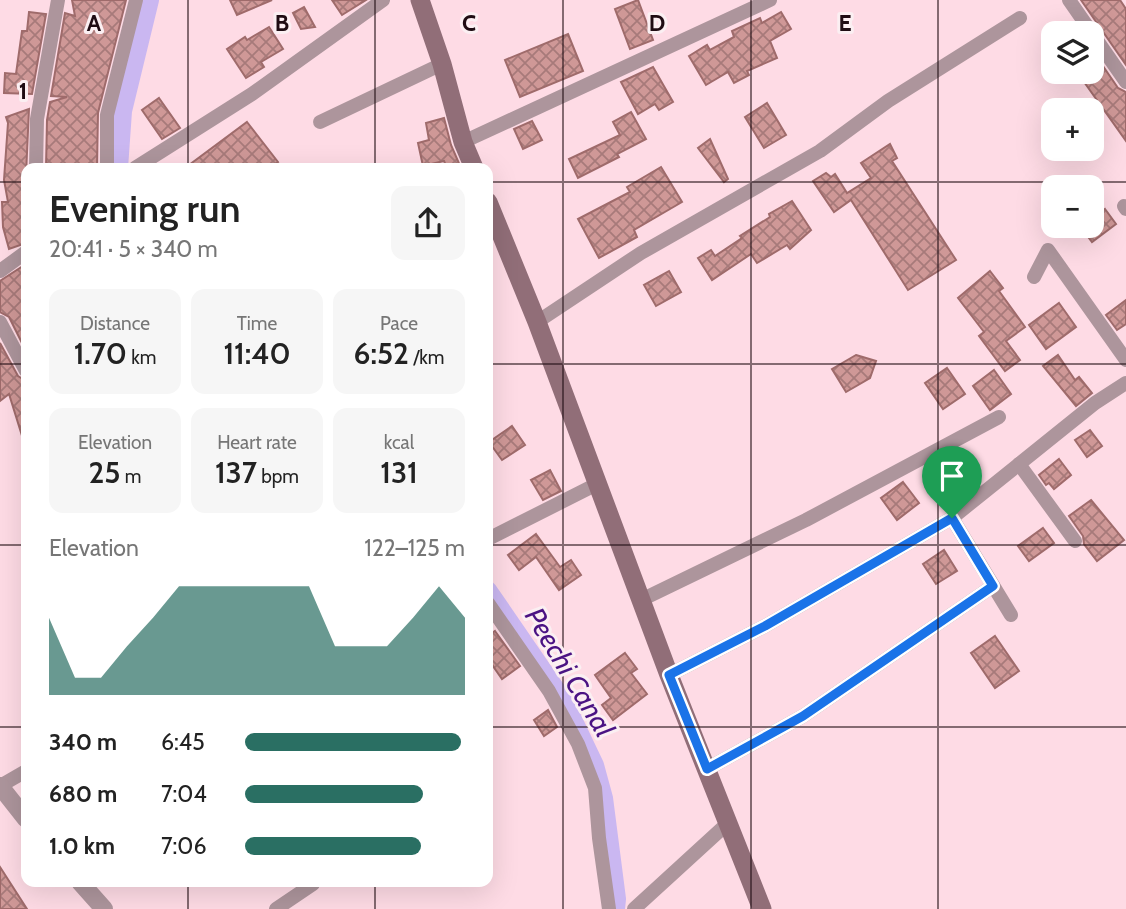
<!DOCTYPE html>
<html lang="en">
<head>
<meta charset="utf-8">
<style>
	body { margin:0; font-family:Cabin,sans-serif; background:#f6f6f6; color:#222; height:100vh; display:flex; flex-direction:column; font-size:26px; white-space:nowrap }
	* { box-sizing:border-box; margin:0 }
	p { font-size:23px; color:#767676 }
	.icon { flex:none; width:38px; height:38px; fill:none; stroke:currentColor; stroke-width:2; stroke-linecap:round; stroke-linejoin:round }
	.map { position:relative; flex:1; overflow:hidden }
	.sheet { position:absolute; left:21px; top:163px; width:472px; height:724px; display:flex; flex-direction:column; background:#fff; border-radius:14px; box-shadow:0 7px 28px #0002 }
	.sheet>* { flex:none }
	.fabs { position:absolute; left:1041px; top:21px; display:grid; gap:14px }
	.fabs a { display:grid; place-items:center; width:63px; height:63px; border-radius:14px; background:#fff; box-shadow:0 7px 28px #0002; font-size:35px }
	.pin { position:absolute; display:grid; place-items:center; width:60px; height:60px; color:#fff; margin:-72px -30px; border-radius:50% 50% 50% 0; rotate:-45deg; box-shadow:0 0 7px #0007 }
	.pin .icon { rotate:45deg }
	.round { display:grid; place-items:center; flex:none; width:74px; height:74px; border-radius:14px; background:#f6f6f6 }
	.headline { display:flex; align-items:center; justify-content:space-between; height:119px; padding:0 28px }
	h1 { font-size:38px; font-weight:600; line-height:52px }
	.metrics { display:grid; grid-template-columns:repeat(3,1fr); gap:10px; height:119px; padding:7px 28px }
	.metrics div { display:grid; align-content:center; border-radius:14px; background:#f6f6f6; text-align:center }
	.metrics b { font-size:30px; font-weight:600 }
	.metrics small { font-size:19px; font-weight:400 }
	.metrics p { font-size:19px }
	.chart { height:196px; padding:14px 28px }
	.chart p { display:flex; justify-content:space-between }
	.chart svg { width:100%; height:126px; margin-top:7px; fill:#2a6f63; opacity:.7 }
	ul { padding:0 28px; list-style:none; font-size:23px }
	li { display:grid; grid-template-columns:112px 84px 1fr; align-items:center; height:52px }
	li i { height:18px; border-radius:9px; background:#2a6f63 }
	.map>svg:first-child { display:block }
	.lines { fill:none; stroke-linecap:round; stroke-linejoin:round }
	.canal { stroke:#cab7f1; stroke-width:18 }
	.building { fill:url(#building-cross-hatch); stroke:#9f6b6b; stroke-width:2 }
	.minor { stroke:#ad959c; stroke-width:14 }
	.tertiary { stroke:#ad959c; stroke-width:18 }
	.secondary { stroke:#916e78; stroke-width:19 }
	.route-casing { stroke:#fff; stroke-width:14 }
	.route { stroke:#1a73e8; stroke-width:9 }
	.grid { fill:none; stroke:#1f0c13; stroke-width:2; stroke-opacity:0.55 }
	.labels { text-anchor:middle; stroke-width:6; stroke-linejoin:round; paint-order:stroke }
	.water-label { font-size:28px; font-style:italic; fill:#4a1383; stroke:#fbeff2 }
	.grid-label { font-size:23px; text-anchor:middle; font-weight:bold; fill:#1f0c13; stroke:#fbeff2; stroke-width:6; stroke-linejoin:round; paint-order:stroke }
</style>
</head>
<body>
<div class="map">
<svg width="1126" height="909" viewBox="0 0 1126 909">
	<defs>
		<pattern id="building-cross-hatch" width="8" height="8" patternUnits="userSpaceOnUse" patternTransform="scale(1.75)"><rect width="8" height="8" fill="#cf9897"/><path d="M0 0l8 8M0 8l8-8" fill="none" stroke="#a77a7a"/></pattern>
	</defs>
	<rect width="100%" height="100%" fill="#fedbe5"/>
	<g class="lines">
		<g class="canal">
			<polyline points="119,168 123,111 150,0"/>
			<polyline points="488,590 565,702 595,765 604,798 617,899 616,909"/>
		</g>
	</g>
	<g class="building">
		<polygon points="72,0 126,0 98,113 97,167 46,168 47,120 50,102 67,97 51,96 65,13 75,16"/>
		<polygon points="230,0 272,0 237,15"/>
		<polygon points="332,0 366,0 342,15"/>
		<polygon points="638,0 653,40 630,49 615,9"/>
		<polygon points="1081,0 1120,0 1126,9 1126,65"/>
		<polygon points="304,7 315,27 301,29 293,13"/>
		<polygon points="29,12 46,14 32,94 4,93 5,73 16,74 22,31 27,31"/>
		<polygon points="781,12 791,29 770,41 777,58 747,71 749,75 734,83 728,72 706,85 689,56 707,45 710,50 734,37 732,31 760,18 762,23"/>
		<polygon points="269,27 283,49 261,62 264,67 246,78 227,49 245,37 247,40"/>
		<polygon points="568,34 583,71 520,97 505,60"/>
		<polygon points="1092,50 1118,88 1126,92 1126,141 1077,72 1092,72"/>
		<polygon points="653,67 673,102 659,110 655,104 638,114 621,82"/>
		<polygon points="159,98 180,128 162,139 142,110"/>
		<polygon points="767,103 786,135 764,148 745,117"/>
		<polygon points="29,109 25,196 22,196 26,243 9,249 3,227 2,202 8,202 4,180 8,123 6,117"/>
		<polygon points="631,112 646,139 617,154 619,157 578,178 569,159 620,135 613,122"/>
		<polygon points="444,118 451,145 461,168 447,168 444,161 423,166 418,143 429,140 426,123"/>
		<polygon points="532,121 542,140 523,149 514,129"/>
		<polygon points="247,122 278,162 270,168 185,168"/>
		<polygon points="710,139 728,179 724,182 698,148"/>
		<polygon points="890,144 897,158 892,161 956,260 908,290 851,200 834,212 813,181 826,173 831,177 835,174 847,193 871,178 861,163"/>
		<polygon points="661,167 682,202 634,230 637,237 599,258 578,219 630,192 627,187"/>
		<polygon points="792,201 811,230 790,249 787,245 757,263 751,254 712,280 698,258 711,250 715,256 742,238 740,236 770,217 769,214"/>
		<polygon points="1105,209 1116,224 1092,242 1080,226 1092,226 1092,218"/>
		<polygon points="26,264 26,351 9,317 0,312 0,281"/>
		<polygon points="669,271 681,292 656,306 644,285"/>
		<polygon points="990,271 1003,288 999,291 1025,327 1006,341 1020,360 1005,371 979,336 984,332 958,298"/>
		<polygon points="1126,300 1126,324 1117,330 1106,315"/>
		<polygon points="1059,303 1076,327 1046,349 1029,325"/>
		<polygon points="0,343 18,376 26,381 26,439 23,439 9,394 0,401"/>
		<polygon points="856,355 876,361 870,378 846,392 832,369"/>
		<polygon points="1058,355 1075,380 1079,377 1092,393 1076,406 1043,366"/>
		<polygon points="947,368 965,394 943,409 925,383"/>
		<polygon points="994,370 1011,394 990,410 973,386"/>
		<polygon points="512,426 525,445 502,460 489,442"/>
		<polygon points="1090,430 1102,446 1087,457 1075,440"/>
		<polygon points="1059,459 1071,475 1054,489 1049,483 1046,485 1039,475"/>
		<polygon points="550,470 561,491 543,500 531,480"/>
		<polygon points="903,482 919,503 897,520 881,498"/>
		<polygon points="1091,500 1124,540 1097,561 1084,544 1083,536 1069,516"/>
		<polygon points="1043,528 1054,543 1029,561 1018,546"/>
		<polygon points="536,534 560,567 571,560 581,575 559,590 536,557 519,570 508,555"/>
		<polygon points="944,550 957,571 936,584 923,564"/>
		<polygon points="495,631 520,666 502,679 488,659 488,636"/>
		<polygon points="995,636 1019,671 995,688 971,653"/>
		<polygon points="625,653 637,669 631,673 647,694 613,720 602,705 611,698 595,675"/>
		<polygon points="548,710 557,727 544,736 534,720"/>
		<polygon points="0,867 27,909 0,909"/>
	</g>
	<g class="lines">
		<g class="minor">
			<polyline points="1069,0 1126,82"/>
			<polyline points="320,122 442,64"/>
			<polyline points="463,142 770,0"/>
			<polyline points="36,168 37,119 58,0"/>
			<polyline points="107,168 107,115 136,0"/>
			<polyline points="135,168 252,94 383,0"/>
			<polyline points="1124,206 1126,209"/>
			<polyline points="0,271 26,252"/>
			<polyline points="1034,277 1048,250 1126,360"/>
			<polyline points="0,322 26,371"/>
			<polyline points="537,322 641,253 820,151 888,101 1020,18"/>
			<polyline points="1019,464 1075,541"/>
			<polyline points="952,518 1011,615"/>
			<polyline points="488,539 597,484"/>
			<polyline points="641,600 806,520 999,417"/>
			<polyline points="488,603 549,691 578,744 595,788 599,838 609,909"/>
			<polyline points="669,675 765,626 952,518 1095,403 1126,383"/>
			<polyline points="707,769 803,716 993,586"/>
			<polyline points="0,786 26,771"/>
			<polyline points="276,909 313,884"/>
			<polyline points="634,909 728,823"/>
		</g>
		<g class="tertiary">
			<polyline points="0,786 26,819"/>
			<polyline points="80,882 104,909"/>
		</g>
		<g class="secondary">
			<polyline points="420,0 442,64 463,142 474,168"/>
			<polyline points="488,202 537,322 669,675 762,909"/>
		</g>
	</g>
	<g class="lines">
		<defs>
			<polygon id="route" points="952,518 993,586 803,716 707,769 669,675 765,626"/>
		</defs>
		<use href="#route" class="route-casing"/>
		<use href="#route" class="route"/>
	</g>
	<path class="grid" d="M 188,0 L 188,168M 375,0 L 375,168M 563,0 L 563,909M 751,0 L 751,909M 938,0 L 938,909M 0,182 L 26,182M 488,182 L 1126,182M 0,364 L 26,364M 488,364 L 1126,364M 0,545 L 26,545M 488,545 L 1126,545M 0,727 L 26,727M 488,727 L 1126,727M 188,882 L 188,909M 375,882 L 375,909"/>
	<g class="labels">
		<g class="water-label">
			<text transform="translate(570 672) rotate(59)" y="10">Peechi Canal</text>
		</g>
	</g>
	<g class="grid-label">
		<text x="94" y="31">A</text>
		<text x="282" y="31">B</text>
		<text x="469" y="31">C</text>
		<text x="657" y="31">D</text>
		<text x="845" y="31">E</text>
		<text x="23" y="99">1</text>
	</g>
</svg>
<div class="fabs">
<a><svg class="icon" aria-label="layers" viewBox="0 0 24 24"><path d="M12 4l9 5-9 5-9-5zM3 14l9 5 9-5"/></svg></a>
<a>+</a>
<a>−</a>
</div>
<div class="pin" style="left:952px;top:518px;background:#1e9e55"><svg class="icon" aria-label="arrive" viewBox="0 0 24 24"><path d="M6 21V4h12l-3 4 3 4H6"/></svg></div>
<section class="sheet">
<div class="headline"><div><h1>Evening run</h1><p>20:41 · 5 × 340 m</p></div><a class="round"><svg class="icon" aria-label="share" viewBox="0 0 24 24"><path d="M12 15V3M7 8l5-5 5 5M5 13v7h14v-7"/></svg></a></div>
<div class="metrics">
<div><p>Distance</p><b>1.70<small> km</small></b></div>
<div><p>Time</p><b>11:40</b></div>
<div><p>Pace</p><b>6:52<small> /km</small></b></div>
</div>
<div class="metrics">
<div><p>Elevation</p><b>25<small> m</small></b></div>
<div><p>Heart rate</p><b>137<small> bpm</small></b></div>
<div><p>kcal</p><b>131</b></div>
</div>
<div class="chart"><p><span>Elevation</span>122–125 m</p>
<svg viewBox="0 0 160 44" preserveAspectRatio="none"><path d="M0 44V17L10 38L20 38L30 27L40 17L50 6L60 6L70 6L80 6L90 6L100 6L110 27L120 27L130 27L140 17L150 6L160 17V44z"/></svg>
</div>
<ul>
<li><b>340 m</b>6:45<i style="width:98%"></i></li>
<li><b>680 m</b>7:04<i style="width:81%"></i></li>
<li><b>1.0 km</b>7:06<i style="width:80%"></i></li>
</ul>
</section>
</div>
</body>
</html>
